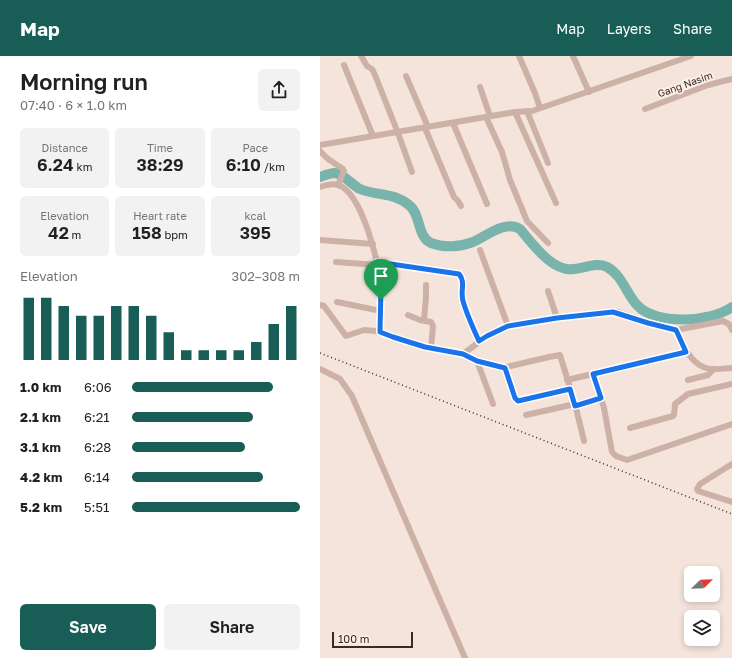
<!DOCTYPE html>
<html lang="en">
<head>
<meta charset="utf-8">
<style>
	body { margin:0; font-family:"Golos Text",sans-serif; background:#f2f2f2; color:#202124; height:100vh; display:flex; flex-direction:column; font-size:15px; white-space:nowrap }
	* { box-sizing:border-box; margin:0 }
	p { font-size:13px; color:#757577 }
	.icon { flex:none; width:22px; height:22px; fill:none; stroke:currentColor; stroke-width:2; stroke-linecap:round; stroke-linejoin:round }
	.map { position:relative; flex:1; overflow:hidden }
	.details { display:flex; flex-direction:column; background:#fff; width:320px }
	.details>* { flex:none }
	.needle { width:26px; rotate:67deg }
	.fabs { position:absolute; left:364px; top:510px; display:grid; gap:8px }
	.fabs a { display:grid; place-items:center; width:36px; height:36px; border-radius:6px; background:#fff; box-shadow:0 2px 6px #0003; font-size:20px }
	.scale { position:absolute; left:12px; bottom:10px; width:81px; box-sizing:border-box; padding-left:4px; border:2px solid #392a28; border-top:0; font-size:11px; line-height:14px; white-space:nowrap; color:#392a28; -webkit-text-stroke:3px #fbefe8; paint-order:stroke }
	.pin { position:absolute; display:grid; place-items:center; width:34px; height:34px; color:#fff; margin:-41px -17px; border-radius:50% 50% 50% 0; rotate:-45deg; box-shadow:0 0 4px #0007 }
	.pin .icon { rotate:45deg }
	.round { display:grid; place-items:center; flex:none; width:42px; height:42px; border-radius:6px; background:#f2f2f2 }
	.head { display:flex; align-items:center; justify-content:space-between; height:68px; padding:0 20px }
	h1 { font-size:22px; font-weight:600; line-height:30px }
	.metrics { display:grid; grid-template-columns:repeat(3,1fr); gap:6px; height:68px; padding:4px 20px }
	.metrics div { display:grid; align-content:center; border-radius:6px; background:#f2f2f2; text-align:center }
	.metrics b { font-size:17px; font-weight:600 }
	.metrics small { font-size:11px; font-weight:400 }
	.metrics p { font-size:11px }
	.chart { height:112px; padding:8px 20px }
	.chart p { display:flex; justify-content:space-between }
	.chart svg { width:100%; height:72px; margin-top:4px; stroke:#195e56; stroke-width:6 }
	.action { display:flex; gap:8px; margin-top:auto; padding:8px 20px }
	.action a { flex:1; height:46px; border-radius:6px; background:#195e56; color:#fff; font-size:16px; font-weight:600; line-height:46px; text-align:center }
	.action a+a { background:#f2f2f2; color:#202124 }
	ul { padding:0 20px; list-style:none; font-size:13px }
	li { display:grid; grid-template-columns:64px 48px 1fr; align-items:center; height:30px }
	li i { height:10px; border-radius:5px; background:#195e56 }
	header { display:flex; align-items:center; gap:24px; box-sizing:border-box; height:56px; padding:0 20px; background:#195e56; color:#fff }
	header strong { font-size:19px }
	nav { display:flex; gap:22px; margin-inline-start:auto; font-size:14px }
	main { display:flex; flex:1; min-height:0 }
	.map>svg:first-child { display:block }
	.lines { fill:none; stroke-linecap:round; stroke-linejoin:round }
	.river { stroke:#78b4ab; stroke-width:10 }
	.street { stroke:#cdb1a6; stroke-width:6 }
	.rail { stroke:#392a28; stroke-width:1.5; stroke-dasharray:1 3; stroke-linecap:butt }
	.route-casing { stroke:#fff; stroke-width:8 }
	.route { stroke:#1a73e8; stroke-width:5 }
	.labels { text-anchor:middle; stroke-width:4; stroke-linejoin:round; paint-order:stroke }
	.street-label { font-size:10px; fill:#392a28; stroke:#fbefe8 }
</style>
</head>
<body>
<header>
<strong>Map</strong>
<nav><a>Map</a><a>Layers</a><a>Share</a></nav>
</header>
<main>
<section class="details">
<div class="head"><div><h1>Morning run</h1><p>07:40 · 6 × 1.0 km</p></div><a class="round"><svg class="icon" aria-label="share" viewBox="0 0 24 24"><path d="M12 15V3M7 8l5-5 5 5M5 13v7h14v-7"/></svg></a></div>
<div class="metrics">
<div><p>Distance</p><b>6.24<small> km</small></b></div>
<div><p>Time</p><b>38:29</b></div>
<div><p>Pace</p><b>6:10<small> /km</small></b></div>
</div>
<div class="metrics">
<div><p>Elevation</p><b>42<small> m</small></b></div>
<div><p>Heart rate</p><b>158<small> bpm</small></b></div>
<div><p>kcal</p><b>395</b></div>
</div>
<div class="chart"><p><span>Elevation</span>302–308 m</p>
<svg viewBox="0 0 160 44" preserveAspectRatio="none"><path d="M5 44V6M15 44V6M25 44V11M35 44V17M45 44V17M55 44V11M65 44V11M75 44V17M85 44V27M95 44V38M105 44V38M115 44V38M125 44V38M135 44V33M145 44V22M155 44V11"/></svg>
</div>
<ul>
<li><b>1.0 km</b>6:06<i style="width:84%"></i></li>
<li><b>2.1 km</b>6:21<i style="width:72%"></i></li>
<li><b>3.1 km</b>6:28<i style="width:67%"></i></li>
<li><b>4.2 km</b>6:14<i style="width:78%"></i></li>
<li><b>5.2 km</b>5:51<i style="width:100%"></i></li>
</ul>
<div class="action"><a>Save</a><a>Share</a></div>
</section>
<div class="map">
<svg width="412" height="602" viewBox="0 0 412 602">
	<rect width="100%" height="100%" fill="#f4e4db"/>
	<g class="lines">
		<path class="river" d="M 0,121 C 5,119 10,117 15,117 C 24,118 32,129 40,133 C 57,140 73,136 89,149 C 101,158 97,181 111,187 C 124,192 140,191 153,186 C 167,180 185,164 200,173 C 212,187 233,217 254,213 C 265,212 277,206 287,211 C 302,219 306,237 317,249 C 336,270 391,266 412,251"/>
		<g class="street">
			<polyline points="41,0 47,10 52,13 55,19 78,77 92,116"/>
			<polyline points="199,0 215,37 220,52"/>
			<polyline points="253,0 269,36"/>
			<polyline points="24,9 53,80"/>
			<polyline points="86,20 108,71"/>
			<polyline points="160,31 170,60"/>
			<polyline points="325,53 388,29 412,23"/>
			<polyline points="207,55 228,107"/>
			<polyline points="195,56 236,147"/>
			<polyline points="166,61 182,96 190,124 207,165 228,187"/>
			<polyline points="133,67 167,148"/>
			<polyline points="105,72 134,141 138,145 141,150"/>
			<polyline points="0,89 195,56 212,55 371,0"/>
			<polyline points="0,95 8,103 23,113 24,115 18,129"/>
			<path d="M 0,131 C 5,129 12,127 18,129 C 42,136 59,208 61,230 C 62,245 60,261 60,276"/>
			<polyline points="0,184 53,188"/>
			<polyline points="160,194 188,270"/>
			<polyline points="16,206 58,209"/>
			<path d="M 57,206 L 139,218 C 145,226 141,230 142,238 C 143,254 153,271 159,285"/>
			<polyline points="228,235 237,262"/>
			<polyline points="17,246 61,255"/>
			<polyline points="0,249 4,250 26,280 44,274 56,275 105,291 143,298 157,305 182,312 229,301 240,299 255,348 264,385"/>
			<polyline points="88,259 100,264 111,266 113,270 111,292"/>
			<polyline points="104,264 106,241 106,229"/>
			<path d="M 356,274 C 363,289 371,310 390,313 C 397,314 405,312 412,312"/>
			<polyline points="143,298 167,280 188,270 237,262 293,256 298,256 328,267 356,274 403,265 409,268 412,274"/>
			<polyline points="157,305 173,348"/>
			<polyline points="185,312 195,342 198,345 250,333"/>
			<polyline points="0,313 20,323 32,340 145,602"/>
			<polyline points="273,318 281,342"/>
			<polyline points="247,324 366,296"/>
			<polyline points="368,324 388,319 394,313"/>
			<polyline points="255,350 281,342 284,352 292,396 296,400 307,404 310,403 412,368"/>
			<polyline points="206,359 255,348"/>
			<polyline points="310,372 353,360 354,359 355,348 368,338 412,328"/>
			<polyline points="412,408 380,428 377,433 378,435 412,446"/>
		</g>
		<polyline class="rail" points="0,297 412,458"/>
	</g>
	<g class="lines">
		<defs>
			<path id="route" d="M 57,206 L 139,218 C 146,226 140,235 143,245 C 147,259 153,272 159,285 L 167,280 L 188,270 L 237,262 L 293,256 L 328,267 L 356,274 L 366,296 L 273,318 L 281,342 L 255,350 L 250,333 L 198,345 L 195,342 L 185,312 L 157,305 L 143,298 L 105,291 L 73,281 L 60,276 L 61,231 Z"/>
		</defs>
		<use href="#route" class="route-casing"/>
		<use href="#route" class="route"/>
	</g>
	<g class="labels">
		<g class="street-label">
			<text transform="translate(365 28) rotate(-20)" y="4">Gang Nasim</text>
		</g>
	</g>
</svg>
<div class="fabs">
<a><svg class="needle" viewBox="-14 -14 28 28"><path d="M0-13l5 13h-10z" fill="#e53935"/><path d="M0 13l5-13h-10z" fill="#757577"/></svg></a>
<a><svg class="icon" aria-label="layers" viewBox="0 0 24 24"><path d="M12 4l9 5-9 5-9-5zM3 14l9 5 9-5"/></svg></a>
</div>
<div class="scale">100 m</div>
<div class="pin" style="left:61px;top:244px;background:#1e9e55"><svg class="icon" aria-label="arrive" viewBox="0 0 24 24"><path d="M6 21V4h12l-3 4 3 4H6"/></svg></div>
</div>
</main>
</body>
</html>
